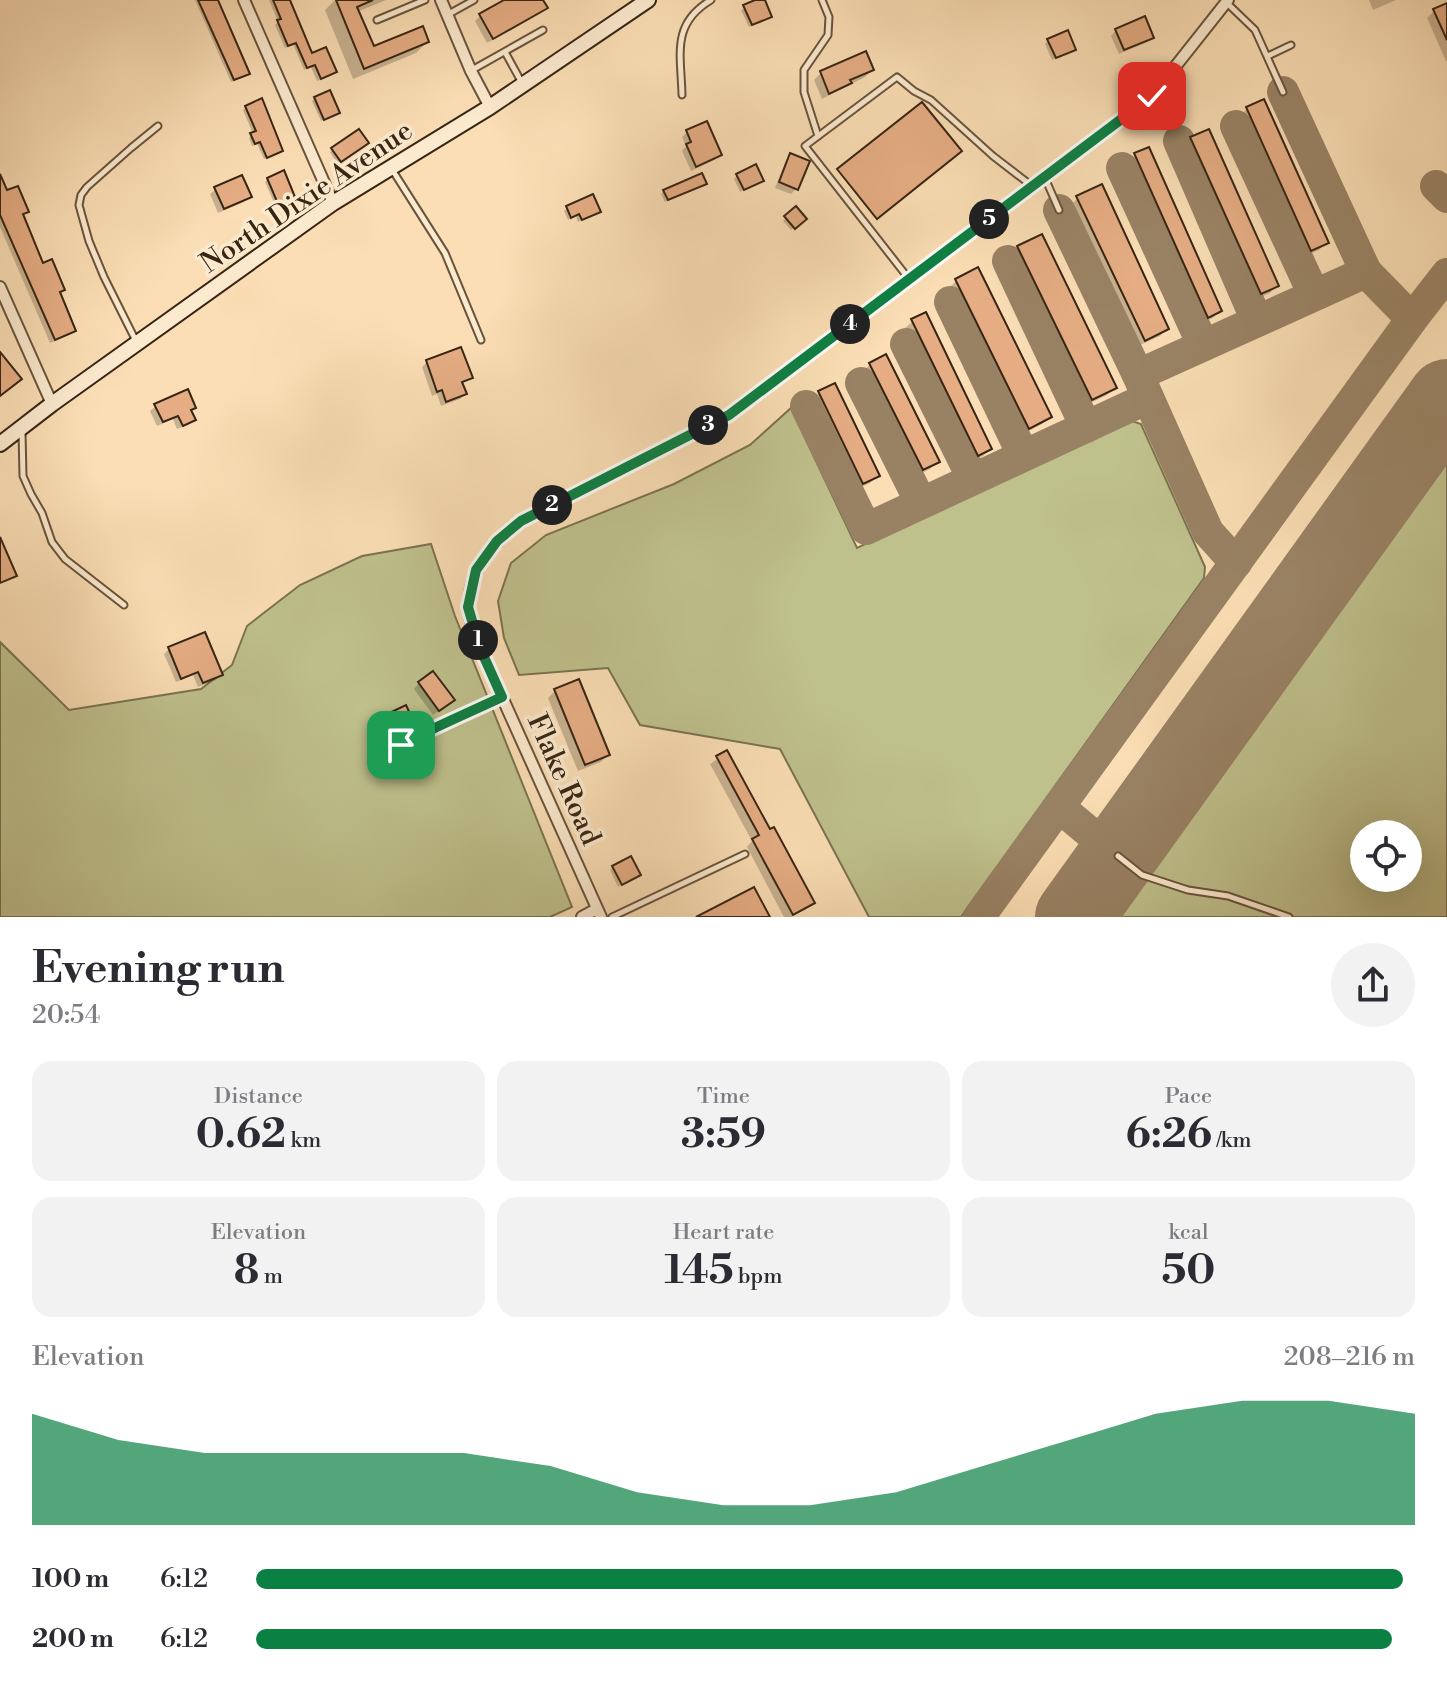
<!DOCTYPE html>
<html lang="en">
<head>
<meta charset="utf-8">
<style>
	body { margin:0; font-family:"Libre Bodoni",serif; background:#f2f2f3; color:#2b2b33; height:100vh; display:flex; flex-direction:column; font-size:30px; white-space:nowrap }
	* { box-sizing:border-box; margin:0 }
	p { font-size:26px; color:#7c7c81 }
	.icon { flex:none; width:44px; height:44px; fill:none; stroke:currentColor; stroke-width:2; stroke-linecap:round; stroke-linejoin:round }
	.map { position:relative; height:917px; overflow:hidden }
	.details { display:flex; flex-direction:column; background:#fff; flex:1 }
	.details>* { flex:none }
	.fabs { position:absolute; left:1350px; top:820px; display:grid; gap:16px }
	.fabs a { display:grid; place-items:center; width:72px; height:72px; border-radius:50%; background:#fff; box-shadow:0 8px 32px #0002; font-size:40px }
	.pin { position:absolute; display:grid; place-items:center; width:68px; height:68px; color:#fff; margin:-34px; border-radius:16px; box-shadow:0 4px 12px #0006 }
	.km { position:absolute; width:40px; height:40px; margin:-20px; border-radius:50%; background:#222; color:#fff; font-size:22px; line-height:40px; text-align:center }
	.round { display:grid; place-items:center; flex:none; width:84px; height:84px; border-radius:42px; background:#f2f2f3 }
	.headline { display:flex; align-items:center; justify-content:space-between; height:136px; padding:0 32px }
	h1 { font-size:44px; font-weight:700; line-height:60px }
	.figures { display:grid; grid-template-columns:repeat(3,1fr); gap:12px; height:136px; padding:8px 32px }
	.figures div { display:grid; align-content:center; border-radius:20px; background:#f2f2f3; text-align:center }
	.figures b { font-size:40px; font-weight:700 }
	.figures small { font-size:22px; font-weight:400 }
	.figures p { font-size:22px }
	.chart { height:224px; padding:16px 32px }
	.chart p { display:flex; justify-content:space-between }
	.chart svg { width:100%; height:144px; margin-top:8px; fill:#0b8043; opacity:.7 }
	ul { padding:0 32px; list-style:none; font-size:26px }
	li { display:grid; grid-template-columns:128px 96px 1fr; align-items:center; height:60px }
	li i { height:20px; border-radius:10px; background:#0b8043 }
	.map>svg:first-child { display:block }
	.green { fill:#bfc18d; stroke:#7b7350; stroke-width:2; fill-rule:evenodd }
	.shadow { fill:#0003 }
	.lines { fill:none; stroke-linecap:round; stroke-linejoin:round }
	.taxiway { stroke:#998264; stroke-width:32 }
	.runway { stroke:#998264; stroke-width:78 }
	.building { fill:#e6ad84; stroke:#372514; stroke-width:2 }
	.lane-casing { stroke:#68533c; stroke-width:9 }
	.street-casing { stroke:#68533c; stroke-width:14 }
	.secondary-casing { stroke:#372514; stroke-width:18 }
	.lane { stroke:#fceacf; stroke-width:5 }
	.street { stroke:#fceacf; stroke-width:10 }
	.secondary { stroke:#fceacf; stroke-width:14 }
	.route-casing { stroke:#fff; stroke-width:16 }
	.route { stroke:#0b8043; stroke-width:10 }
	.labels { text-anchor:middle; stroke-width:7; stroke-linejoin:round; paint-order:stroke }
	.street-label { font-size:28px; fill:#372514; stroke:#fceacf }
</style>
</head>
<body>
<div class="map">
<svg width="1447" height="917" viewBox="0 0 1447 917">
	<rect width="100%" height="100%" fill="#fbdeb5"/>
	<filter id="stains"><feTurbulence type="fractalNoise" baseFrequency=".0025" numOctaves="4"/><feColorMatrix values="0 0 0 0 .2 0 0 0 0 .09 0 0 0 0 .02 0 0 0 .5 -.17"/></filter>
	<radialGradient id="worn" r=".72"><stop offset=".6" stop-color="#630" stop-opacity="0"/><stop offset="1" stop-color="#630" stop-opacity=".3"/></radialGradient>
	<g class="green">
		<polygon points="791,408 857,548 1129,420 1141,424 1205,567 1204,578 961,917 869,917 780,749 640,725 608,668 519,675 504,638 498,601 511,563 546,535 674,484 750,445"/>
		<path d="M 1447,450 L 1447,917 L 1113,917 ZM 1364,834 L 1408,834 L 1408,878 L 1364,878 Z"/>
		<polygon points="431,544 455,616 572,907 550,917 0,917 0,642 69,710 201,689 232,665 247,626 300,585 362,556"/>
	</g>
	<g class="shadow">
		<polygon points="195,0 217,0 247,73 244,77 231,82"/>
		<polygon points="269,0 290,0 291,2 289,4 311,55 335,72 332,75 317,81 311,67 304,70 293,44 285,48 275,25 278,22"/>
		<polygon points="335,0 386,0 357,12 373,49 427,42 416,53 353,79 325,10"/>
		<polygon points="509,0 541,0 545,8 540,13 487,43 475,21 480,16"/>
		<polygon points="760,0 763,0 770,16 749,27 741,10"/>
		<polygon points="1369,0 1396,0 1373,10"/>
		<polygon points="1447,5 1447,61 1446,61 1427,18 1434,11"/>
		<polygon points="1116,30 1152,37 1147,42 1119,54 1111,36"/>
		<polygon points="1048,41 1074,49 1052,60 1045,44"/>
		<polygon points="872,70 865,77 822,99 814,80 821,73"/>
		<polygon points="315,98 334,115 321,121 312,101"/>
		<polygon points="922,104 960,151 875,218 838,171"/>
		<polygon points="246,107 278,153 264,159 257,144 252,146 249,138 253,134 243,110"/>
		<polygon points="1247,109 1327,242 1319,250 1303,257 1240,116"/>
		<polygon points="687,132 720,155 714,160 691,171 682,151 686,146 682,137"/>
		<polygon points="1192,139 1277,286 1270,293 1254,300 1184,146"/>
		<polygon points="363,146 337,164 330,152 333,149"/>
		<polygon points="791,155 796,189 791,194 775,188 786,160"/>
		<polygon points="1135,155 1220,310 1213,318 1200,323 1128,162"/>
		<polygon points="737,176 761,181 740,192 734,179"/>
		<polygon points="0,179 6,193 26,211 21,216 42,266 58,294 74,330 69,335 50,343 0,227"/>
		<polygon points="268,179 289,199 275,205 265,182"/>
		<polygon points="701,186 665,202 661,194 664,191"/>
		<polygon points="216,189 249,197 244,202 218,213 210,194"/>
		<polygon points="1078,198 1166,329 1160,336 1138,346 1071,205"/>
		<polygon points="567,208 598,212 578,222 576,216 568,220 564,211"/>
		<polygon points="796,209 804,219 791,230 783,221"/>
		<polygon points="1018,248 1114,388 1107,395 1084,406 1011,255"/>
		<polygon points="956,281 1050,417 1042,424 1021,435 949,288"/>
		<polygon points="913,321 990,449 983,456 970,462 905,328"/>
		<polygon points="427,362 471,377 461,384 465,394 460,399 441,406 437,394 432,396 422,367"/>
		<polygon points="870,364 938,461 930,469 916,476 863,372"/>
		<polygon points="819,393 877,476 870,483 855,490 812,400"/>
		<polygon points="156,406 194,408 190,412 193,419 188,425 177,429 173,419 157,426 150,411"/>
		<polygon points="169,649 221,674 216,680 198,687 193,675 176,682 164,654"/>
		<polygon points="419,683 447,705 433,715 414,689"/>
		<polygon points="555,691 608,755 601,762 578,771 548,698"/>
		<polygon points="389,715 414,727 394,737 386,718"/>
		<polygon points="726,753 812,903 806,909 791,917 784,917 747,847 752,841 710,764"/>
		<polygon points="613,867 638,875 618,887 610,870"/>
	</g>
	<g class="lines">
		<g class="taxiway">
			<polyline points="1283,92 1366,272 1412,319"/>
			<polyline points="1236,126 1314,295"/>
			<polyline points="1179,141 1257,321"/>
			<polyline points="1122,168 1203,345"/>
			<polyline points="1436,186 1447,197"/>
			<polyline points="1059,210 1138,375 1208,532 1236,563"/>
			<polyline points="1008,261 1086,427"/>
			<polyline points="950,302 1023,455"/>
			<polyline points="906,344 973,479"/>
			<polyline points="1138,375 1366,272"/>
			<polyline points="861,383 921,503"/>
			<polyline points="806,406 866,529 1148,398"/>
			<polyline points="1059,807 1118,856"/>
			<polyline points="979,917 1412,319 1447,274"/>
		</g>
		<polyline class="runway" points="1074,917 1447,398"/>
	</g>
	<g class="building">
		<polygon points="198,0 218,0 250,74 234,80"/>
		<polygon points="273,0 290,0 312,53 326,47 337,72 321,79 315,65 307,68 296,43 288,46 277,20 281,19"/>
		<polygon points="336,0 373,0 357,7 374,46 423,26 429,42 364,69"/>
		<polygon points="504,0 543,0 548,8 493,39 479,14"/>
		<polygon points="755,0 765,0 772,17 752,25 743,5"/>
		<polygon points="1447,3 1447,40 1433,9"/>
		<polygon points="1145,16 1154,38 1124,50 1115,29"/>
		<polygon points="1068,30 1076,50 1056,58 1047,39"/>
		<polygon points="866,51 874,70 850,80 852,83 829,94 820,71"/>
		<polygon points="330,90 340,113 324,120 314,97"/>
		<polygon points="262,98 283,151 267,158 260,142 255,144 250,133 256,131 245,106"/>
		<polygon points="1264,99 1329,243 1311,251 1246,107"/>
		<polygon points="922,102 962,151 877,219 837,169"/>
		<polygon points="707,121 722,155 696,167 686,144 691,142 686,130"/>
		<polygon points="359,129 369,143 341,162 331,148"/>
		<polygon points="1209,129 1279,286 1261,294 1190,137"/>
		<polygon points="1149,147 1222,311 1208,318 1134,153"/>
		<polygon points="790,153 810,161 798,190 779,182"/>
		<polygon points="756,164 764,181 744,190 736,174"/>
		<polygon points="284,170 295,197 278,204 267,178"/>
		<polygon points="702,173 707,184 668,200 663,190"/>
		<polygon points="0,174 7,190 18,186 29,212 23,214 43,263 52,259 65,290 60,292 76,331 55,340 0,215"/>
		<polygon points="242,175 252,197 224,209 214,187"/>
		<polygon points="1102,184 1169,329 1145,341 1076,196"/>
		<polygon points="593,194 601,212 582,220 579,214 571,218 566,206"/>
		<polygon points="796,206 807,219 795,229 784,216"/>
		<polygon points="1042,234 1117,388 1092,400 1017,246"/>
		<polygon points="978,267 1052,417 1029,429 955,279"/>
		<polygon points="926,312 992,449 978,456 911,319"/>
		<polygon points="461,347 473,378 462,382 467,394 446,402 442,390 437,392 426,360"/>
		<polygon points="0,352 22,379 0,396"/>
		<polygon points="886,354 940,462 923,470 869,363"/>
		<polygon points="835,383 880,476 863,484 818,391"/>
		<polygon points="188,389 196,408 191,410 196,420 183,426 178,416 163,422 154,404"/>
		<polygon points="0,537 17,576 0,583"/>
		<polygon points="205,632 223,675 203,683 198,672 181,679 168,647"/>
		<polygon points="433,671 455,700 439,711 418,682"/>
		<polygon points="579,679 610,755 585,765 554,689"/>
		<polygon points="406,705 416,727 397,736 387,714"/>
		<polygon points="727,750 770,829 774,827 815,903 793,915 752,839 759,835 716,756"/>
		<polygon points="631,856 641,875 622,885 612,866"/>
		<polygon points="754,887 770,917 696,917"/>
	</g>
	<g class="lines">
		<defs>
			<g id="lane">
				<polyline points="1227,3 1255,30 1283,92"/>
				<polyline points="447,15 474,0"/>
				<polyline points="377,20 425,0"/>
				<polyline points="505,52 522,83"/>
				<polyline points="1268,56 1291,45"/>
				<polyline points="472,70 543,30"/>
				<path d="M 682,95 C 681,54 671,24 711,0"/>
				<polyline points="818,136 804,92 804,70 828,35 829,17 822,0"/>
				<polyline points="393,171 445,253 481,340"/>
				<polyline points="1045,178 1059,210"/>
				<polyline points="909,279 805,146 897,77 914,91 931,100 993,156 1032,186"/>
				<polyline points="137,343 104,277 89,241 79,205 81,195 87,187 131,148 158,126"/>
				<polyline points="22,432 23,476 31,494 42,513 52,542 65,559 124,605"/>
				<path d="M 401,745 C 434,727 468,714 502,698"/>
				<polyline points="1118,856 1142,875 1188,890 1228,896 1289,917"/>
				<polyline points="612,917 745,854"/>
			</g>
			<g id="street">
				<polyline points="244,0 333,203"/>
				<polyline points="441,0 471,71 490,107"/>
				<polyline points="0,287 52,404"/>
				<polyline points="582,917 597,909"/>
				<path d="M 601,917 L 480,648 C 476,635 468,618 469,605 C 470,566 493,544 521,521 L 729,415 L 1152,96 L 1228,0"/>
			</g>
			<polyline id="secondary" points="0,444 52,404 333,203 490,107 648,0"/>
		</defs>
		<use href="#lane" class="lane-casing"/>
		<use href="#street" class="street-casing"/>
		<use href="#secondary" class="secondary-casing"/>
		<use href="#lane" class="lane"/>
		<use href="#street" class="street"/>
		<use href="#secondary" class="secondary"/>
	</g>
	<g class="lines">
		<defs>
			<path id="route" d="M 401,745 C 434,727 468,713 502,697 L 480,648 L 468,607 L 476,570 L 497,541 L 521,521 L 729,415 L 1152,96"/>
		</defs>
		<use href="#route" class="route-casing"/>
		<use href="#route" class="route"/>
	</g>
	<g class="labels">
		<g class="street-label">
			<text transform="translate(306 196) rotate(-34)" y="10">North Dixie Avenue</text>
			<text transform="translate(565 779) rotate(66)" y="10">Flake Road</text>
		</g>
	</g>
	<rect width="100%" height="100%" filter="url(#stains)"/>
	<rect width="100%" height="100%" fill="url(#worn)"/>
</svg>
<div class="fabs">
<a><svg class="icon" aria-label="locate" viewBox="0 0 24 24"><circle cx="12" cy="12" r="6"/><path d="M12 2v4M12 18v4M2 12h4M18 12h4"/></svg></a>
</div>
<div class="pin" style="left:401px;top:745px;background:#1e9e55"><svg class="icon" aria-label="arrive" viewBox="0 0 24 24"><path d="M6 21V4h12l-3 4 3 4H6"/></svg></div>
<div class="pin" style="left:1152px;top:96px;background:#d93025"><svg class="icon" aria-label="check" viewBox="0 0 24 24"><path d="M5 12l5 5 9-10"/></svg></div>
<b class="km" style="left:478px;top:640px">1</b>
<b class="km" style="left:552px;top:505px">2</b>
<b class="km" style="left:708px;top:425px">3</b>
<b class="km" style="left:850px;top:324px">4</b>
<b class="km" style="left:989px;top:219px">5</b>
</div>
<section class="details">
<div class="headline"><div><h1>Evening run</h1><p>20:54</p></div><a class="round"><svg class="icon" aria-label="share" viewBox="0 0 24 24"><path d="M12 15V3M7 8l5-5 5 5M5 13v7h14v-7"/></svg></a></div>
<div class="figures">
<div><p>Distance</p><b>0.62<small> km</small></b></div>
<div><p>Time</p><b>3:59</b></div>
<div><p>Pace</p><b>6:26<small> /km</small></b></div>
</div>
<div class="figures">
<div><p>Elevation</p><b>8<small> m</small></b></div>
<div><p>Heart rate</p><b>145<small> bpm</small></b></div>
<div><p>kcal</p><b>50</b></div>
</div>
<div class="chart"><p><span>Elevation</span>208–216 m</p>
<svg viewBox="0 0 160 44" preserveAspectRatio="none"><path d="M0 44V10L10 18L20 22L30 22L40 22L50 22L60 26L70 34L80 38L90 38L100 34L110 26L120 18L130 10L140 6L150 6L160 10V44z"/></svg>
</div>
<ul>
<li><b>100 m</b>6:12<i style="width:99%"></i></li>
<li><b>200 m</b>6:12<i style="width:98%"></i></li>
</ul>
</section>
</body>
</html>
